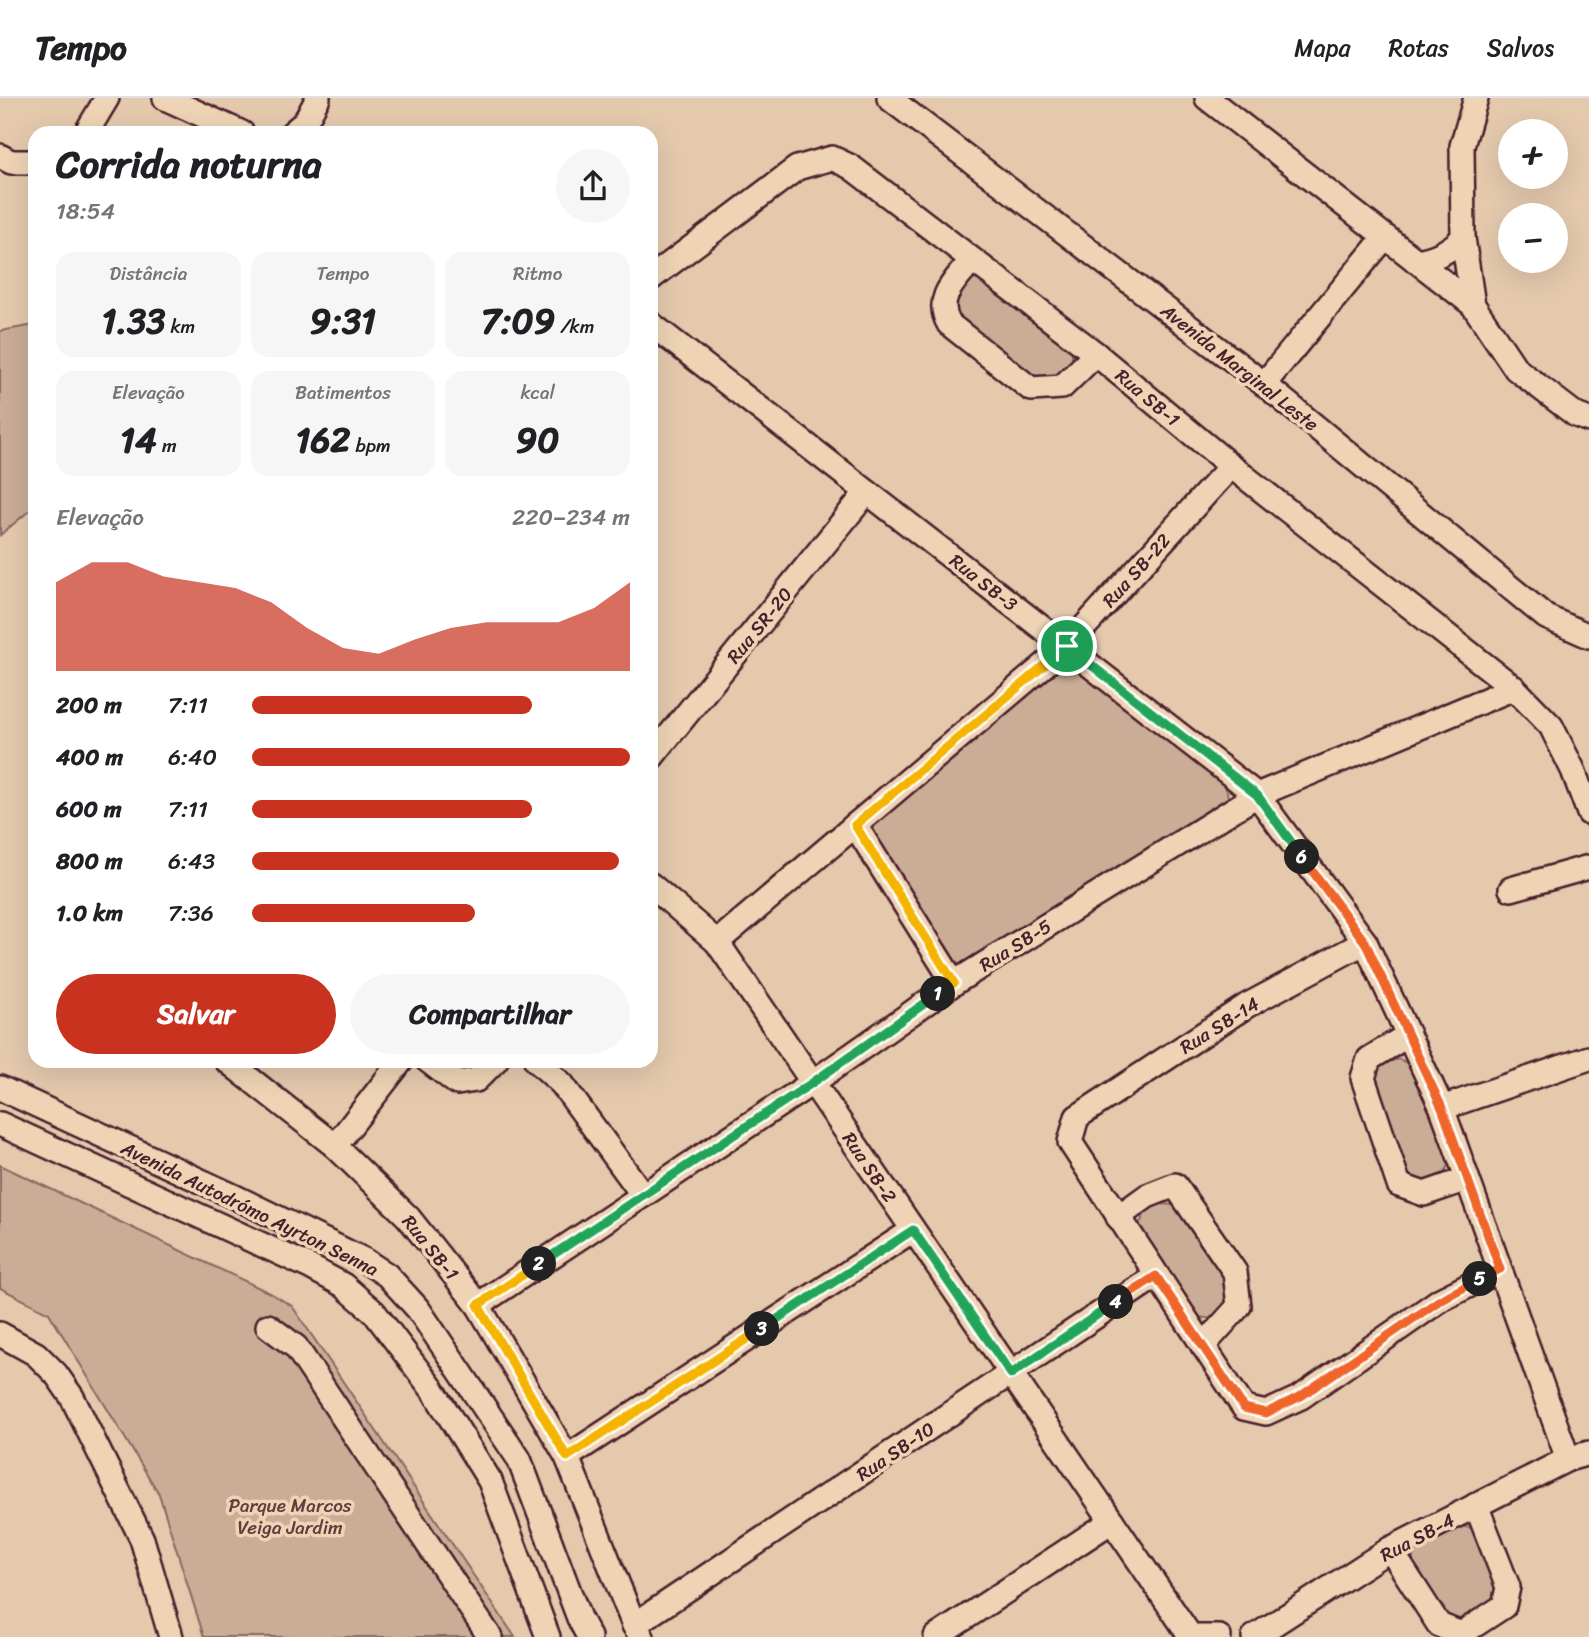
<!DOCTYPE html>
<html lang="pt">
<head>
<meta charset="utf-8">
<style>
	body { margin:0; font-family:Sriracha,sans-serif; background:#f6f6f6; color:#202124; height:100vh; display:flex; flex-direction:column; font-size:26px; white-space:nowrap }
	* { box-sizing:border-box; margin:0 }
	p { font-size:23px; color:#757577 }
	.icon { flex:none; width:38px; height:38px; fill:none; stroke:currentColor; stroke-width:2; stroke-linecap:round; stroke-linejoin:round }
	.map { position:relative; flex:1; overflow:hidden }
	.sheet { position:absolute; left:28px; top:28px; width:630px; height:942px; display:flex; flex-direction:column; background:#fff; border-radius:21px; box-shadow:0 7px 28px #0002 }
	.sheet>* { flex:none }
	.buttons { position:absolute; left:1498px; top:21px; display:grid; gap:14px }
	.buttons a { display:grid; place-items:center; width:70px; height:70px; border-radius:50%; background:#fff; box-shadow:0 7px 28px #0002; font-size:35px }
	.pin { position:absolute; display:grid; place-items:center; width:60px; height:60px; color:#fff; margin:-30px; border:4px solid #fff; border-radius:50%; box-shadow:0 2px 7px #0007 }
	.km { position:absolute; width:35px; height:35px; margin:-18px; border-radius:50%; background:#222; color:#fff; font-size:19px; line-height:35px; text-align:center }
	.round { display:grid; place-items:center; flex:none; width:74px; height:74px; border-radius:37px; background:#f6f6f6 }
	.overview { display:flex; align-items:center; justify-content:space-between; height:119px; padding:0 28px }
	h1 { font-size:38px; font-weight:700; line-height:52px }
	.stats { display:grid; grid-template-columns:repeat(3,1fr); gap:10px; height:119px; padding:7px 28px }
	.stats div { display:grid; align-content:center; border-radius:18px; background:#f6f6f6; text-align:center }
	.stats b { font-size:35px; font-weight:700 }
	.stats small { font-size:19px; font-weight:400 }
	.stats p { font-size:19px }
	.chart { height:196px; padding:14px 28px }
	.chart p { display:flex; justify-content:space-between }
	.chart svg { width:100%; height:126px; margin-top:7px; fill:#c8321e; opacity:.7 }
	.button { display:flex; gap:14px; margin-top:auto; padding:14px 28px }
	.button a { flex:1; height:80px; border-radius:42px; background:#c8321e; color:#fff; font-size:28px; font-weight:700; line-height:80px; text-align:center }
	.button a+a { background:#f6f6f6; color:#202124 }
	ul { padding:0 28px; list-style:none; font-size:23px }
	li { display:grid; grid-template-columns:112px 84px 1fr; align-items:center; height:52px }
	li i { height:18px; border-radius:9px; background:#c8321e }
	header { display:flex; align-items:center; gap:42px; box-sizing:border-box; height:98px; padding:0 35px; background:#fff; border-bottom:2px solid #e0e0e0 }
	header strong { font-size:33px }
	nav { display:flex; gap:38px; margin-inline-start:auto; font-size:24px }
	.map>svg:first-child { display:block }
	.green { fill:#caad97; stroke:#8a6661; stroke-width:2 }
	.lines { fill:none; stroke-linecap:round; stroke-linejoin:round }
	.minor-casing { stroke:#4a1f2b; stroke-width:28 }
	.minor { stroke:#eed4b5; stroke-width:23 }
	.split-1-casing { stroke:#fff; stroke-width:14 }
	.split-2-casing { stroke:#fff; stroke-width:14 }
	.split-3-casing { stroke:#fff; stroke-width:14 }
	.split-4-casing { stroke:#fff; stroke-width:14 }
	.split-5-casing { stroke:#fff; stroke-width:14 }
	.split-6-casing { stroke:#fff; stroke-width:14 }
	.split-7-casing { stroke:#fff; stroke-width:14 }
	.split-1 { stroke:#f5b400; stroke-width:9 }
	.split-2 { stroke:#22a559; stroke-width:9 }
	.split-3 { stroke:#f5b400; stroke-width:9 }
	.split-4 { stroke:#22a559; stroke-width:9 }
	.split-5 { stroke:#f0652b; stroke-width:9 }
	.split-6 { stroke:#f0652b; stroke-width:9 }
	.split-7 { stroke:#22a559; stroke-width:9 }
	.labels { text-anchor:middle; stroke-width:7; stroke-linejoin:round; paint-order:stroke }
	.street-label { font-size:19px; fill:#4a1f2b; stroke:#eed4b5 }
	.park-label { font-size:19px; fill:#643b41; stroke:#eed4b5 }
</style>
</head>
<body>
<header>
<strong>Tempo</strong>
<nav><a>Mapa</a><a>Rotas</a><a>Salvos</a></nav>
</header>
<div class="map">
<svg width="1589" height="1539" viewBox="0 0 1589 1539">
	<rect width="100%" height="100%" fill="#e4c9ad"/>
	<filter id="ink" filterUnits="userSpaceOnUse"><feTurbulence type="fractalNoise" baseFrequency=".0143" numOctaves="2"/><feDisplacementMap in="SourceGraphic" scale="14" xChannelSelector="R" yChannelSelector="G"/><feConvolveMatrix kernelMatrix="1 2 1 2 8 2 1 2 1" color-interpolation-filters="sRGB"/></filter>
	<g filter="url(#ink)">
		<g class="green">
			<polygon points="979,181 989,183 1072,251 1072,265 1052,282 1041,285 950,221 945,205 966,183"/>
			<polygon points="35,227 35,408 0,437 0,233"/>
			<polygon points="1065,567 1074,567 1225,685 1229,703 960,870 872,737 874,725"/>
			<polygon points="1399,961 1411,967 1449,1065 1443,1078 1430,1086 1405,1079 1372,979 1380,966"/>
			<polygon points="0,1067 270,1195 292,1208 515,1539 204,1539 159,1396 49,1215 0,1190"/>
			<polygon points="1160,1106 1173,1107 1229,1188 1231,1201 1215,1221 1196,1219 1138,1129 1147,1111"/>
			<polygon points="1458,1428 1474,1430 1500,1498 1464,1528 1446,1523 1411,1466 1416,1449"/>
		</g>
		<g class="lines">
			<defs>
				<g id="minor">
					<polyline points="165,0 242,35"/>
					<polyline points="889,0 1264,286 1546,519 1589,538"/>
					<polyline points="1207,0 1473,207"/>
					<polyline points="1476,0 1462,48 1463,140 1473,207 1516,271 1576,317 1589,322"/>
					<polyline points="86,35 107,0"/>
					<polyline points="292,35 305,24 318,0"/>
					<polyline points="0,58 11,64 35,64"/>
					<path d="M 971,163 C 955,183 934,200 949,226 L 1031,291 L 1062,289 L 1096,256"/>
					<path d="M 1416,163 C 1436,160 1449,153 1463,140"/>
					<polyline points="651,180 797,70 832,60 851,69 1096,256 1231,368 1514,590 1551,628 1573,672 1589,715"/>
					<polyline points="651,226 1257,697 1365,844 1442,1010 1568,1361"/>
					<polyline points="1264,286 1385,139"/>
					<polyline points="651,660 867,394"/>
					<polyline points="855,727 954,885"/>
					<polyline points="651,787 717,844 1191,1539"/>
					<polyline points="1511,791 1589,769"/>
					<polyline points="717,844 1067,548 1231,368"/>
					<polyline points="1365,844 1246,908 1077,1019 1070,1044 1244,1310 1266,1315 1301,1299 1440,1202 1500,1172"/>
					<polyline points="1408,937 1369,961 1363,980 1399,1087 1424,1096 1467,1081"/>
					<polyline points="226,962 335,1048 408,1119 478,1207 567,1359 634,1527 642,1539"/>
					<polyline points="427,962 457,985 476,982 496,962"/>
					<polyline points="536,962 562,986 643,1097"/>
					<polyline points="0,990 233,1098 364,1162 387,1177 418,1211 519,1361 579,1520 589,1539"/>
					<polyline points="1442,1010 1589,960"/>
					<polyline points="0,1026 308,1168 343,1187 374,1214 433,1292 490,1383 548,1539"/>
					<polyline points="335,1048 402,962"/>
					<polyline points="1118,1119 1147,1098 1175,1087 1235,1174 1239,1208 1203,1248"/>
					<polyline points="478,1207 812,985 954,885 1257,697 1514,590"/>
					<polyline points="268,1228 296,1249 490,1539"/>
					<polyline points="0,1236 36,1256 56,1276 72,1299 142,1441 171,1539"/>
					<polyline points="567,1359 913,1132"/>
					<polyline points="1390,1451 1439,1527 1461,1536 1504,1508 1508,1489 1476,1407"/>
					<polyline points="634,1527 1156,1178"/>
					<polyline points="936,1539 1112,1423"/>
					<polyline points="1198,1539 1219,1539"/>
					<polyline points="1254,1539 1390,1451 1568,1361 1589,1355"/>
				</g>
			</defs>
			<use href="#minor" class="minor-casing"/>
			<use href="#minor" class="minor"/>
		</g>
	</g>
	<g class="lines" filter="url(#ink)">
		<defs>
			<polyline id="split-1" points="938,896 954,885 855,727 1067,548"/>
			<polyline id="split-2" points="539,1166 812,985 938,896"/>
			<polyline id="split-3" points="539,1166 478,1207 567,1359 762,1231"/>
			<polyline id="split-4" points="762,1231 913,1132 1011,1276 1116,1204"/>
			<polyline id="split-5" points="1116,1204 1156,1178 1244,1310 1266,1315 1301,1298 1440,1202 1480,1181"/>
			<polyline id="split-6" points="1302,759 1365,844 1442,1010 1500,1171 1480,1181"/>
			<polyline id="split-7" points="1067,548 1257,697 1302,759"/>
		</defs>
		<use href="#split-1" class="split-1-casing"/>
		<use href="#split-2" class="split-2-casing"/>
		<use href="#split-3" class="split-3-casing"/>
		<use href="#split-4" class="split-4-casing"/>
		<use href="#split-5" class="split-5-casing"/>
		<use href="#split-6" class="split-6-casing"/>
		<use href="#split-7" class="split-7-casing"/>
		<use href="#split-1" class="split-1"/>
		<use href="#split-2" class="split-2"/>
		<use href="#split-3" class="split-3"/>
		<use href="#split-4" class="split-4"/>
		<use href="#split-5" class="split-5"/>
		<use href="#split-6" class="split-6"/>
		<use href="#split-7" class="split-7"/>
	</g>
	<g class="labels">
		<g class="street-label">
			<text transform="translate(1240 269) rotate(38)" y="7">Avenida Marginal Leste</text>
			<text transform="translate(1148 299) rotate(40)" y="7">Rua SB-1</text>
			<text transform="translate(1136 472) rotate(-48)" y="7">Rua SB-22</text>
			<text transform="translate(984 484) rotate(38)" y="7">Rua SB-3</text>
			<text transform="translate(759 527) rotate(-51)" y="7">Rua SR-20</text>
			<text transform="translate(1015 847) rotate(-32)" y="7">Rua SB-5</text>
			<text transform="translate(1219 927) rotate(-32)" y="7">Rua SB-14</text>
			<text transform="translate(870 1069) rotate(56)" y="7">Rua SB-2</text>
			<text transform="translate(250 1110) rotate(26)" y="7">Avenida Autodrómo Ayrton Senna</text>
			<text transform="translate(431 1149) rotate(51)" y="7">Rua SB-1</text>
			<text transform="translate(895 1353) rotate(-34)" y="7">Rua SB-10</text>
			<text transform="translate(1417 1439) rotate(-28)" y="7">Rua SB-4</text>
		</g>
		<g class="park-label">
			<text x="290" y="1414">Parque Marcos<tspan x="290" dy="22">Veiga Jardim</tspan></text>
		</g>
	</g>
</svg>
<div class="buttons">
<a>+</a>
<a>−</a>
</div>
<div class="pin" style="left:1067px;top:548px;background:#1e9e55"><svg class="icon" aria-label="arrive" viewBox="0 0 24 24"><path d="M6 21V4h12l-3 4 3 4H6"/></svg></div>
<b class="km" style="left:938px;top:896px">1</b>
<b class="km" style="left:539px;top:1166px">2</b>
<b class="km" style="left:762px;top:1231px">3</b>
<b class="km" style="left:1116px;top:1204px">4</b>
<b class="km" style="left:1480px;top:1181px">5</b>
<b class="km" style="left:1302px;top:759px">6</b>
<section class="sheet">
<div class="overview"><div><h1>Corrida noturna</h1><p>18:54</p></div><a class="round"><svg class="icon" aria-label="share" viewBox="0 0 24 24"><path d="M12 15V3M7 8l5-5 5 5M5 13v7h14v-7"/></svg></a></div>
<div class="stats">
<div><p>Distância</p><b>1.33<small> km</small></b></div>
<div><p>Tempo</p><b>9:31</b></div>
<div><p>Ritmo</p><b>7:09<small> /km</small></b></div>
</div>
<div class="stats">
<div><p>Elevação</p><b>14<small> m</small></b></div>
<div><p>Batimentos</p><b>162<small> bpm</small></b></div>
<div><p>kcal</p><b>90</b></div>
</div>
<div class="chart"><p><span>Elevação</span>220–234 m</p>
<svg viewBox="0 0 160 44" preserveAspectRatio="none"><path d="M0 44V13L10 6L20 6L30 11L40 13L50 15L60 20L70 29L80 36L90 38L100 33L110 29L120 27L130 27L140 27L150 22L160 13V44z"/></svg>
</div>
<ul>
<li><b>200 m</b>7:11<i style="width:74%"></i></li>
<li><b>400 m</b>6:40<i style="width:100%"></i></li>
<li><b>600 m</b>7:11<i style="width:74%"></i></li>
<li><b>800 m</b>6:43<i style="width:97%"></i></li>
<li><b>1.0 km</b>7:36<i style="width:59%"></i></li>
</ul>
<div class="button"><a>Salvar</a><a>Compartilhar</a></div>
</section>
</div>
</body>
</html>
